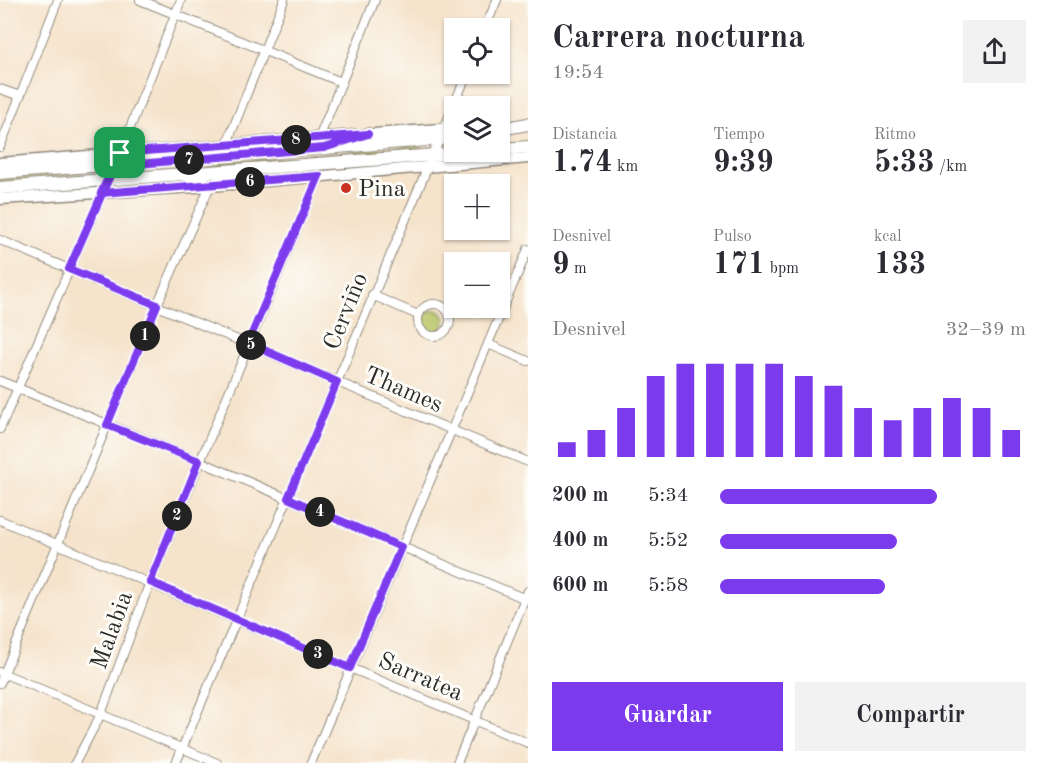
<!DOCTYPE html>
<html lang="es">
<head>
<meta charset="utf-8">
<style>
	body { margin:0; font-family:"Old Standard TT",serif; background:#f2f2f3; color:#2b2b33; height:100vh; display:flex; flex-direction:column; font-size:22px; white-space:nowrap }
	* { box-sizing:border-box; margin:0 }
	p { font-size:20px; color:#7c7c81 }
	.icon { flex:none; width:33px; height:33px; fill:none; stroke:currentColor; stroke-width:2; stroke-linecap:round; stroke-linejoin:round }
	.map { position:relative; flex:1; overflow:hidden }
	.drawer { display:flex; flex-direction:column; background:#fff; width:522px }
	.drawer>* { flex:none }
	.buttons { position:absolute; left:444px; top:18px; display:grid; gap:12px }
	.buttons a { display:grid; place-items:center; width:66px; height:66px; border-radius:0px; background:#fff; box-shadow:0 2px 4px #0004; font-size:30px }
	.pin { position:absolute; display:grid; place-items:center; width:51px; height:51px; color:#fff; margin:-26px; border-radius:12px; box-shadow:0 3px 9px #0006 }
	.km { position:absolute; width:30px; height:30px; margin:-15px; border-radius:50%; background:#222; color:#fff; font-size:16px; line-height:30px; text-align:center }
	.round { display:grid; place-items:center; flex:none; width:63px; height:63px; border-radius:0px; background:#f2f2f3 }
	.headline { display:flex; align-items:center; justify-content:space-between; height:102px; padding:0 24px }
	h1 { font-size:33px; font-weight:700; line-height:45px }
	.stats { display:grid; grid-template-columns:repeat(3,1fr); gap:9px; height:102px; padding:6px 24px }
	.stats div { display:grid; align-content:center }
	.stats b { font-size:30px; font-weight:700 }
	.stats small { font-size:16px; font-weight:400 }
	.stats p { font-size:16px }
	.chart { height:168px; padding:12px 24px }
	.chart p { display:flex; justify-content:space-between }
	.chart svg { width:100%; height:108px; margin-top:6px; stroke:#7c3aed; stroke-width:6 }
	.button { display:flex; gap:12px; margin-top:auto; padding:12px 24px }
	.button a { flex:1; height:69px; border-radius:0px; background:#7c3aed; color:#fff; font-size:24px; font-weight:700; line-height:69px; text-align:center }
	.button a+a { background:#f2f2f3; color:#2b2b33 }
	ul { padding:0 24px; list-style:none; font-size:20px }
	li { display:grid; grid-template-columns:96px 72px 1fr; align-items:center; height:45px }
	li i { height:15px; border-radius:8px; background:#7c3aed }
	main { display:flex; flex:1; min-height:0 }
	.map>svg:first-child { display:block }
	.green { fill:#b9c668; stroke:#72784a; stroke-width:1.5 }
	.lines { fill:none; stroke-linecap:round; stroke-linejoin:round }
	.street-casing { stroke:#90877b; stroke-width:10 }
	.secondary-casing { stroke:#90877b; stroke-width:13 }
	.primary-casing { stroke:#90877b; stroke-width:14 }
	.street { stroke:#fff; stroke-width:8 }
	.secondary { stroke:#fff; stroke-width:10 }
	.primary { stroke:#fff; stroke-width:12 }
	.route-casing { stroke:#fff; stroke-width:12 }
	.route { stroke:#7c3aed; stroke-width:8 }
	.poi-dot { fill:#c8321e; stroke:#fdfcf7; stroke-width:2 }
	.labels { text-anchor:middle; stroke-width:6; stroke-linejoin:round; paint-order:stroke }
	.poi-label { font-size:24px; fill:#2b2b2b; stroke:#fdfcf7; text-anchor:start }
	.street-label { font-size:24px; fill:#2b2b2b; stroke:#fdfcf7 }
</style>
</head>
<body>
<main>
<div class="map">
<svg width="528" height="763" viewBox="0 0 528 763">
	<rect width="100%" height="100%" fill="#fdfcf7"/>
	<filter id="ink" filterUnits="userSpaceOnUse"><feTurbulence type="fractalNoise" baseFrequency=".0167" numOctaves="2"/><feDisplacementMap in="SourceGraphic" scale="12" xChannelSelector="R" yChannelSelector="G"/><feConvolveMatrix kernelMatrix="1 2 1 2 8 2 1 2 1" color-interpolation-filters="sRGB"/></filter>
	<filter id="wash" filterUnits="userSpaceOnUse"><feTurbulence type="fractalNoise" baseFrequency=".008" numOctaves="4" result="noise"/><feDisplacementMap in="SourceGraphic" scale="24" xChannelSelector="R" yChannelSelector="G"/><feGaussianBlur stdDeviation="1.35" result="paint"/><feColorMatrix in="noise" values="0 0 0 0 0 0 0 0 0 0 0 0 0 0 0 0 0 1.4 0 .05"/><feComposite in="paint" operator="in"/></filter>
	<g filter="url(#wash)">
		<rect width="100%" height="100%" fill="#f5e3cb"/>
		<g class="green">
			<polygon points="418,146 422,149 418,151 122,173 126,170"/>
			<polygon points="91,171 96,173 0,183 0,178"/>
			<circle cx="434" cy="321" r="11"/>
		</g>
	</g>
	<g filter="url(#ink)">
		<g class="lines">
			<defs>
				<g id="street">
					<polyline points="140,0 341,82"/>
					<polyline points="485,28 497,0"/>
					<polyline points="0,89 20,96"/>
					<polyline points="319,138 375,0"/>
					<polyline points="226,146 284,0"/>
					<polyline points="0,147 58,0"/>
					<polyline points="0,240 528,462"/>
					<polyline points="372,295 418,315"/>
					<circle cx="434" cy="320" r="16"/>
					<polyline points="488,344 528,361"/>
					<polyline points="0,381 199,461 528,600"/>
					<polyline points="0,429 120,153 181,0"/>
					<polyline points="0,520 528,743"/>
					<polyline points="0,672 217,763"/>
					<polyline points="0,683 157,305 210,186"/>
					<polyline points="75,763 101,714 150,582 319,176"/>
					<polyline points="176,763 467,74"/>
					<polyline points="311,763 528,249"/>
					<polyline points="457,763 528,591"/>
				</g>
				<g id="secondary">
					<polyline points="374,134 454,128"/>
					<polyline points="0,163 355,135"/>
					<polyline points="0,199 210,186 528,158"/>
				</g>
				<g id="primary">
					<polyline points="500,129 528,124"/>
					<polyline points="344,142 368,134 391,140"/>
					<polyline points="500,149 528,147"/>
					<polyline points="0,173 454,138"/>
					<polyline points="184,174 210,186 246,173"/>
					<polyline points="0,188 475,152"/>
				</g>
			</defs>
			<use href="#street" class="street-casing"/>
			<use href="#secondary" class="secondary-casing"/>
			<use href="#primary" class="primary-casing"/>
			<use href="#street" class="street"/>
			<use href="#secondary" class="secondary"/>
			<use href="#primary" class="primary"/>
		</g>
	</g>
	<g class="lines" filter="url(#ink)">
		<defs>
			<polyline id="route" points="120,153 69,269 157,305 107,425 199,461 150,582 350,668 401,547 288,498 337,382 248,343 319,176 101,193 114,166 324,148 368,134 120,153"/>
		</defs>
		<use href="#route" class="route-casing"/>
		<use href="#route" class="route"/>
	</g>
	<circle class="poi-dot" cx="346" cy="188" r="6"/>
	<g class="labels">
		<g class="poi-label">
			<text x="358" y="196">Pina</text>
		</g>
		<g class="street-label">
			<text transform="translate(345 311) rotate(-68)" y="8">Cerviño</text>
			<text transform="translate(404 389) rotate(23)" y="8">Thames</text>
			<text transform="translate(111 630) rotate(-70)" y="8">Malabia</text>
			<text transform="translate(421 676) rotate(23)" y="8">Sarratea</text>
		</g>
	</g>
</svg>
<div class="buttons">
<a><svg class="icon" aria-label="locate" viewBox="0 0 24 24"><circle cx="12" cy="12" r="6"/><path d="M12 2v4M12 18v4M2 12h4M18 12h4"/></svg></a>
<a><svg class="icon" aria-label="layers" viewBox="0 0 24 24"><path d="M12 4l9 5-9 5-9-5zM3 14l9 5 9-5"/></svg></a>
<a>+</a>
<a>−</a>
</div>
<div class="pin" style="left:120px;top:153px;background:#1e9e55"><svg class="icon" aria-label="arrive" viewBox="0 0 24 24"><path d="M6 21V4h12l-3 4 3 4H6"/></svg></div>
<b class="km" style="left:145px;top:336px">1</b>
<b class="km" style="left:177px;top:516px">2</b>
<b class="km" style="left:318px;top:654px">3</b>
<b class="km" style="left:320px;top:512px">4</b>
<b class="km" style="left:251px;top:345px">5</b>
<b class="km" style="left:250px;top:182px">6</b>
<b class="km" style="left:189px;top:160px">7</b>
<b class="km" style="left:296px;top:140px">8</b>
</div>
<section class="drawer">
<div class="headline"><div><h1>Carrera nocturna</h1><p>19:54</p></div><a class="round"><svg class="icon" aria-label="share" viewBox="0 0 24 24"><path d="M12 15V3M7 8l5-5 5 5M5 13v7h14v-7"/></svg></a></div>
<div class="stats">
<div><p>Distancia</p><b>1.74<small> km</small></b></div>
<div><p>Tiempo</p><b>9:39</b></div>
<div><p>Ritmo</p><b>5:33<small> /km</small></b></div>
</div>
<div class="stats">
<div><p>Desnivel</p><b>9<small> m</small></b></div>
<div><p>Pulso</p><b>171<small> bpm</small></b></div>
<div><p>kcal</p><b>133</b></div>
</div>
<div class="chart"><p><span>Desnivel</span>32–39 m</p>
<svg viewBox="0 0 160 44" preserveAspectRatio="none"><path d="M5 44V38M15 44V33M25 44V24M35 44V11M45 44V6M55 44V6M65 44V6M75 44V6M85 44V11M95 44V15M105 44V24M115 44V29M125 44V24M135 44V20M145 44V24M155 44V33"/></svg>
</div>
<ul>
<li><b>200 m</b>5:34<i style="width:71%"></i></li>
<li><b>400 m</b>5:52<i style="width:58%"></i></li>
<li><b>600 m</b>5:58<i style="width:54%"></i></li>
</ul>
<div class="button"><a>Guardar</a><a>Compartir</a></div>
</section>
</main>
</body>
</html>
